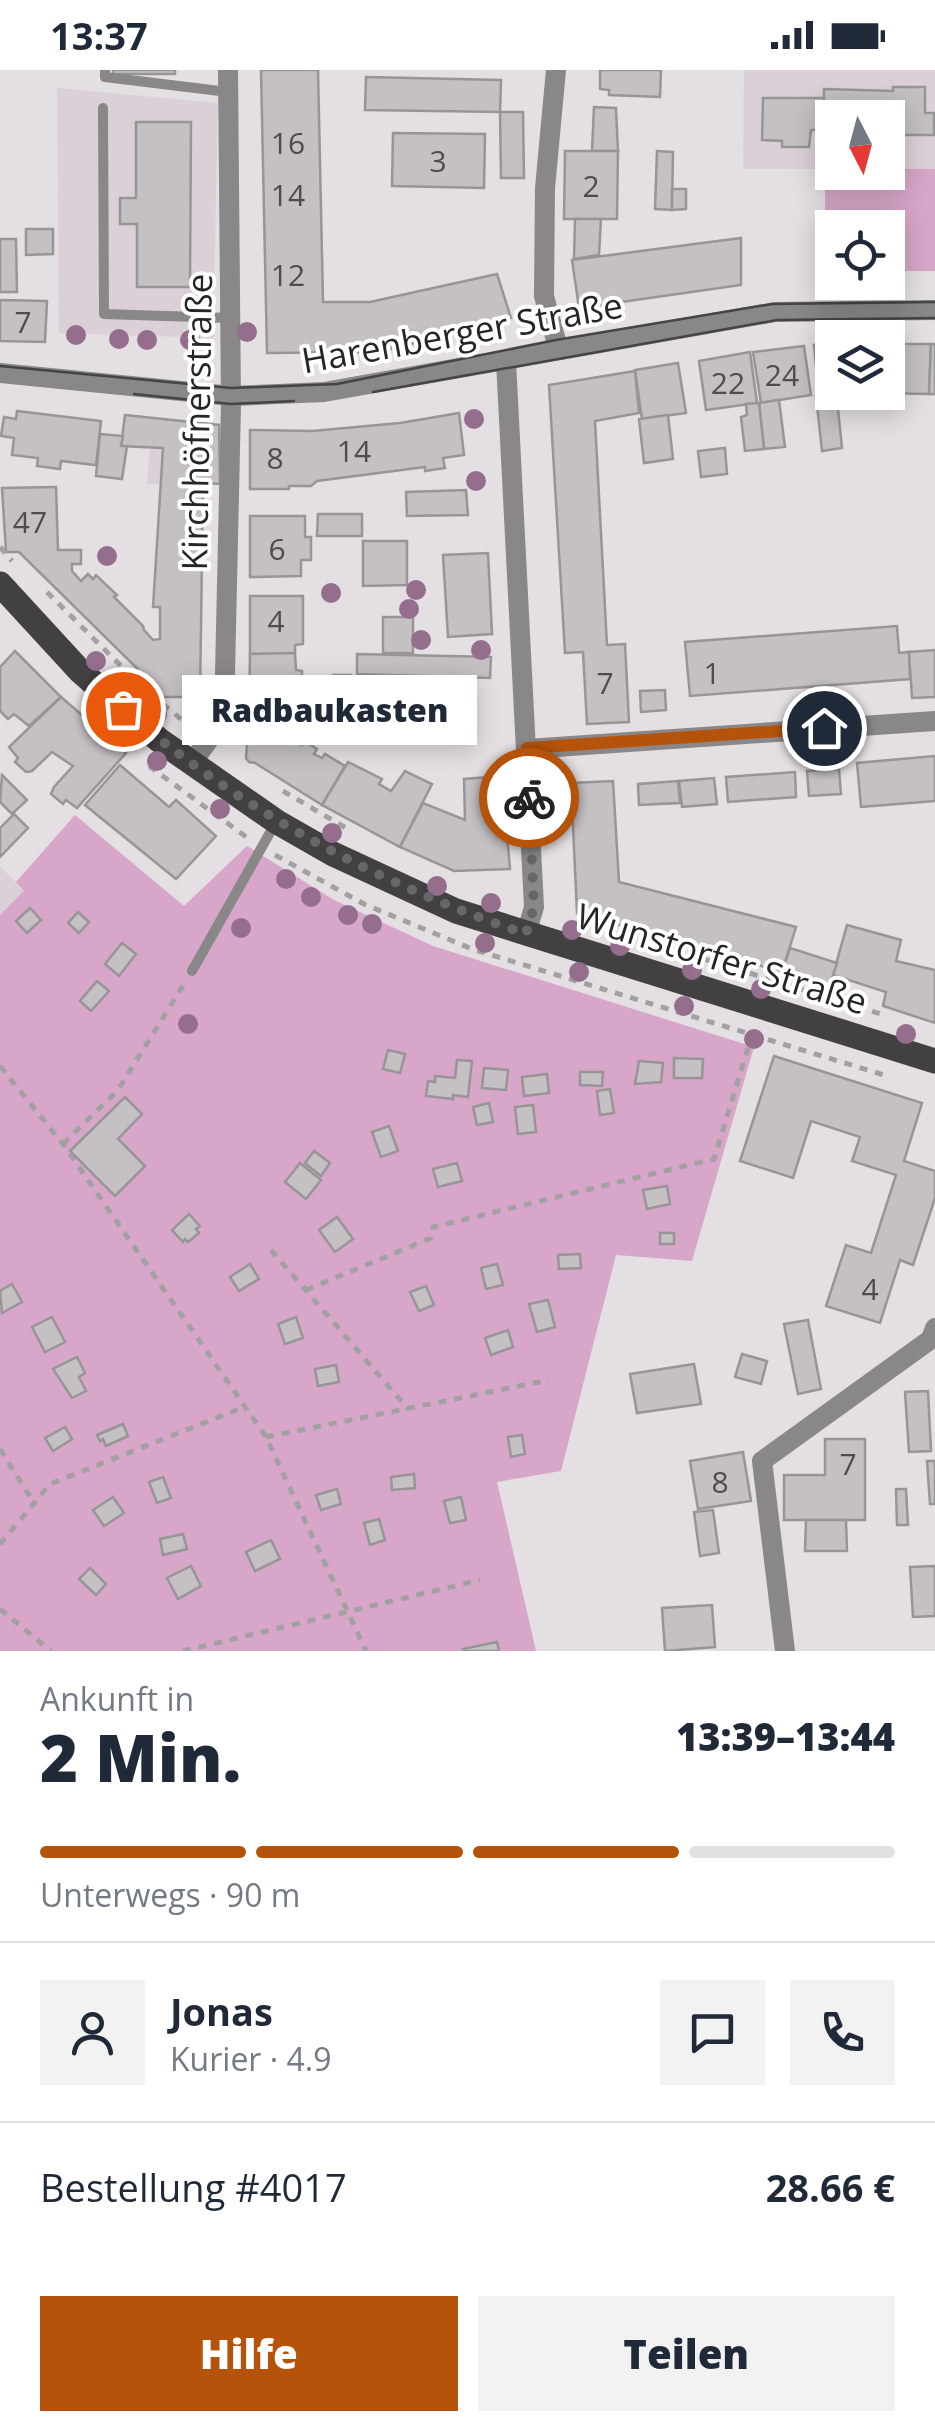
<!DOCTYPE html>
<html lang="de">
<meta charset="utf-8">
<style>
:root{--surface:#fff;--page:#f2f2f3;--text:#1f2937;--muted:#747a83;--line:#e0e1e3;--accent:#b45309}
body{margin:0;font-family:"Open Sans",sans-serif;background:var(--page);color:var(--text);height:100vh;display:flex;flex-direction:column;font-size:38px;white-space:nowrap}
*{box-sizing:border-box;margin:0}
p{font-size:32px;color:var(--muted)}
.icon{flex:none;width:55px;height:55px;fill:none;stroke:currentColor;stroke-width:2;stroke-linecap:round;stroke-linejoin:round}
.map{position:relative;height:1581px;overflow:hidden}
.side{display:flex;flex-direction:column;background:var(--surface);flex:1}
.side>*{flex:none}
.needle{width:65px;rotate:174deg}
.tools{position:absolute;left:815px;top:30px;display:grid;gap:20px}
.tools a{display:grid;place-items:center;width:90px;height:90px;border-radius:0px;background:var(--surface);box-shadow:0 5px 25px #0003;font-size:50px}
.pin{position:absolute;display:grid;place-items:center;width:85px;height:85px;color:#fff;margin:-42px;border:5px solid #fff;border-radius:50%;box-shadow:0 2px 10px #0007}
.courier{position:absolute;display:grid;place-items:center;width:100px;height:100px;margin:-50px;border:8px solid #b45309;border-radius:50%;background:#fff;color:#222;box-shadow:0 2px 12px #0007}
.bubble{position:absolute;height:70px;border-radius:0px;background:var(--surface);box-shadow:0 5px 25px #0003;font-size:32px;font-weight:800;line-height:70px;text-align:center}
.headline em{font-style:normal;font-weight:800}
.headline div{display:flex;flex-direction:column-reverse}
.headline{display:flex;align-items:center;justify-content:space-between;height:170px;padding:0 40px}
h1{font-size:65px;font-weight:800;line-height:75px}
.bar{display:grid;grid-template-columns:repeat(4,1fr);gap:15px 10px;align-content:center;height:120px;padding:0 40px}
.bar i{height:12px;border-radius:8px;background:var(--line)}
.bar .active{background:var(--accent)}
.bar p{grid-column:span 4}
.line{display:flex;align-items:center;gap:25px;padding:0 40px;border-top:2px solid var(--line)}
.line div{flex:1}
.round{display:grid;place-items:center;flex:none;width:105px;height:105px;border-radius:0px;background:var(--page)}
.button{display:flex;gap:20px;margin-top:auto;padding:20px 40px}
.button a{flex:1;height:115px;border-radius:0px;background:var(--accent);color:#fff;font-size:40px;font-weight:800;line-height:115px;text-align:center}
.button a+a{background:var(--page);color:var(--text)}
.status{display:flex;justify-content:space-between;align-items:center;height:70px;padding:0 50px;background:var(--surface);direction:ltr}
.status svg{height:28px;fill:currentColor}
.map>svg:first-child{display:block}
.built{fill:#dbd0d7}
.green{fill:#d7a6c8}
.building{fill:#c4c0c3;stroke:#989597;stroke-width:2.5}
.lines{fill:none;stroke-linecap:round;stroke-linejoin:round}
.path{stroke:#a3a0a2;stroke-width:5;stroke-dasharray:8 8;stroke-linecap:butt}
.lane{stroke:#898788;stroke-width:10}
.street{stroke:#898788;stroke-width:20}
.primary{stroke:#434042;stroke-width:25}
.tram{stroke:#464546;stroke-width:2.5}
.tree{fill:#956e8d}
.done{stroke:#686668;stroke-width:10;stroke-dasharray:0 18}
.route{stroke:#b45309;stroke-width:12}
.labels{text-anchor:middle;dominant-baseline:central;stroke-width:8;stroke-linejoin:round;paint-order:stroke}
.number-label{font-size:30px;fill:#4e4c4d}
.street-label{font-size:35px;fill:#262526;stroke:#fff}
</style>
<div class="status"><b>13:37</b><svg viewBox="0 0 49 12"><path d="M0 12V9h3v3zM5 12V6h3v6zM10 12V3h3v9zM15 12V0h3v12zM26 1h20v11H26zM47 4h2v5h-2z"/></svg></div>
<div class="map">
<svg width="935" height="1581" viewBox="0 0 935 1581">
<rect width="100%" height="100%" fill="#e3dfe2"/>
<g class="built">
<path d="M744 0H935V99H888V48H832V99H743Z"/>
<path d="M57 18 218 33 213 268 59 263Z"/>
<path d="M125 345 165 349 161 414H147L150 377 121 376Z"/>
<path d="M0 796 25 821 0 845Z"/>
</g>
<g class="green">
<path d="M825 99H832V102H888V99H935V201H888V158H832V204H825Z"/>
<path d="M75 745 184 836 247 776 334 830 433 876 754 977 692 1191 616 1185 561 1401 497 1412 536 1581H0V845L24 821 16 812Z"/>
</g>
<g class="building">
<rect x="113" y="0" width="62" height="4"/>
<path d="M261 0H318L323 232H370L497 204 511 248 380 282 267 283Z"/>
<path d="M600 0H661L660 27 609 25V20L600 19Z"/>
<path d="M366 7 501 10 500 42 365 40Z"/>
<path d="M893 17H925V43H934V65H892V61H888V48H832V60H823L824 19 893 21Z"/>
<path d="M763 28H824L823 60H811L809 77H782V71L762 70Z"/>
<path d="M594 37 616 38 618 81H592Z"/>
<path d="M500 42H523L524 108H501Z"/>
<path d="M136 52H191L190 217H137V154H120V128H136Z"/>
<path d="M393 63 485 64 484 118 392 116Z"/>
<path d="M565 81H618L617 149H564Z"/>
<path d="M657 81 673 82 672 140 655 139Z"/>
<path d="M672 119H686V139L672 140Z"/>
<path d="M575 149H601L599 185 574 189Z"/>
<path d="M26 159H53V184L26 185Z"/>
<path d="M741 168V215L579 238 572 190Z"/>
<path d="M0 169H16L17 222H0Z"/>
<path d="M0 230 47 231 45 272 0 271Z"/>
<path d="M832 274V322H870V326L819 330 814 275Z"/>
<path d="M888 274H931L929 324 877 323 888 322Z"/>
<path d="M931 274H935V324H929Z"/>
<path d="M804 276 811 325 761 333 753 282Z"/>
<path d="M750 282 757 333 706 340 699 291Z"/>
<path d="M678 293 686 343 642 349 635 300Z"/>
<path d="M635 301 639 343 595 351 607 575 625 574 629 652 587 654 583 582 565 583 549 315Z"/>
<path d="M819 325V330L837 329 842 378 822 381 816 326Z"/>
<path d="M779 330 785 377 764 379 759 333Z"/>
<path d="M759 333 764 379 745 381 741 347 747 345 746 334Z"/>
<path d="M17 341 101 351 96 395 61 391 60 399 37 396 38 388 12 385 14 368 1 366 4 347 16 349Z"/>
<path d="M459 343 464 385 443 388 445 398 425 401V397L317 411 311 416H289V419H250V360L312 361 400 353Z"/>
<path d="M125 345 219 355 220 414 203 413 200 627H158V619L19 482H6L2 418 56 417 58 480H81V494H72V501L81 511 88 504 93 509 96 505 117 525 114 527 143 556 144 560 153 570 160 569V537H153L163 378 121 376Z"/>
<path d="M668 345 673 389 644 393 639 349Z"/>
<path d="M100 364 123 366 121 376H127L122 409 96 406Z"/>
<path d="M725 378 727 404 701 407 698 381Z"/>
<path d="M466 420 468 445 407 446 406 422Z"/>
<path d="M318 444H362V466H317Z"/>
<path d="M250 446H305V467H311V490H301V506L250 507Z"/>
<path d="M363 471H407V515L363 516Z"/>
<path d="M488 483 492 564 448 567 443 485Z"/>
<path d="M250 526H303V574L295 575V583L250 584Z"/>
<rect x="383" y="547" width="30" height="36"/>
<path d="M897 556 899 583 909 582 910 609 690 626 685 572Z"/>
<path d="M935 580V627L912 628 909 582Z"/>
<path d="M15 581 61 627 29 656 14 644 8 649 0 641V597Z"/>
<path d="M295 583 296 600 302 601V624H294V644L249 643 250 584Z"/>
<path d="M357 584 491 587 490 608 357 604Z"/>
<path d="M333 605H351V644H332Z"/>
<path d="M665 620 666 640 641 642 640 621Z"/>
<path d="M61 627 126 683 77 738 66 730 63 734 51 724 54 717 73 696 52 682 32 701 26 702 15 692 18 688 9 677Z"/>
<path d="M354 631H435V653L354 652Z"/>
<path d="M249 643 294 644V672L302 675 304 671 317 679 314 684 322 688 325 684 345 696 322 735 255 693 249 692 246 688Z"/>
<path d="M294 644H353V661L308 663V654L294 653Z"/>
<path d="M935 686V731L861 737 857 693Z"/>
<path d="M348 692 382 709 379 714 391 721 405 701 432 714 400 777 322 735Z"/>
<path d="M120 695 169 737 176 730 216 766 176 809 85 735Z"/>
<path d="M839 699 841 724 809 726 807 701Z"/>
<path d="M795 702 796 727 728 732 726 707Z"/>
<path d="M2 705 27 730 12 744 0 732Z"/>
<path d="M502 706 510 799 454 801 400 777 423 733 465 750 464 709Z"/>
<path d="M714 708 717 734 682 737 679 711Z"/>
<path d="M613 711 619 812 796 857 782 902 577 843 571 713Z"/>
<path d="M678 711 680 733 639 735 638 714Z"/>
<path d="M14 744 28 758 0 787V758Z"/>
<path d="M30 838 41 850 27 863 16 851Z"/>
<path d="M78 842 89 852 79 863 68 853Z"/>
<path d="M847 855 901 870 896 891 935 900V953L883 936 886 922 833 905Z"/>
<path d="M122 873 136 884 119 906 105 894Z"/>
<path d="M790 878 837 893 829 917 782 902Z"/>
<path d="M97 911 109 921 91 941 80 931Z"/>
<path d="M388 980 405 984 400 1003 383 999Z"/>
<path d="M774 986 922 1033 904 1091 935 1101V1128L913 1195 900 1190 880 1253 826 1236 846 1175 871 1183 896 1105 852 1091 860 1067 811 1051 793 1108 740 1091Z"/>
<path d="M674 988 703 989 702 1008H674Z"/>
<path d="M457 990 472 991 468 1027 453 1025V1029L426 1026 428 1011 435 1012V1006L455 1008Z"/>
<path d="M639 991 663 993 661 1012 635 1014Z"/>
<path d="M484 998 508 1000 506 1020 482 1018Z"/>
<path d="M580 1002H603L602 1016 580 1015Z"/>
<path d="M547 1004 549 1023 524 1026 522 1007Z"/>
<path d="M610 1019 614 1043 600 1045 597 1021Z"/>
<path d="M125 1027 142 1044 118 1069 145 1096 115 1126 70 1081Z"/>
<path d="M489 1033 493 1052 477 1055 473 1037Z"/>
<path d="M533 1035 536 1062 518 1064 515 1037Z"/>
<path d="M389 1056 398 1081 381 1087 372 1062Z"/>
<path d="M314 1081 330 1093 321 1106 305 1093Z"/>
<path d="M300 1093 321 1110 306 1129 285 1112Z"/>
<path d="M457 1093 462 1111 438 1117 433 1099Z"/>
<path d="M667 1116 670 1134 647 1139 643 1120Z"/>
<path d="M189 1144 200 1156 196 1159 199 1163 188 1172 185 1169 183 1172 172 1160Z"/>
<path d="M337 1147 353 1169 335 1182 319 1160Z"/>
<rect x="660" y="1163" width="14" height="11"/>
<path d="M580 1184 581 1198 559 1199 558 1185Z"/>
<path d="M250 1194 259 1209 239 1221 230 1207Z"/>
<path d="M497 1194 503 1215 486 1219 481 1198Z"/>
<path d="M12 1214 22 1232 2 1243 0 1221Z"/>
<path d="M426 1216 434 1235 419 1241 410 1222Z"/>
<path d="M548 1230 555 1257 537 1262 529 1234Z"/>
<path d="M52 1247 65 1272 45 1282 32 1257Z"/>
<path d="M296 1247 303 1268 285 1274 278 1254Z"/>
<path d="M808 1250 821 1319 798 1324 784 1254Z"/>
<path d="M508 1260 513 1277 491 1285 485 1268Z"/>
<path d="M742 1284 767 1291 761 1314 735 1307Z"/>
<path d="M77 1287 85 1303 79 1307 86 1321 72 1328 53 1299Z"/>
<path d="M694 1294 701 1334 637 1343 630 1304Z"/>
<path d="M336 1295 339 1312 318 1316 315 1299Z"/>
<path d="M928 1321 931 1381 909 1382 905 1322Z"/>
<path d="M123 1354 128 1366 106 1376 103 1369 100 1371 97 1365Z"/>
<path d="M65 1357 72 1369 53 1381 45 1368Z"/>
<path d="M522 1365 525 1384 511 1387 508 1367Z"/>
<path d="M825 1369H865V1450H784V1405H825Z"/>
<path d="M743 1382 751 1431 698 1439 690 1391Z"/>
<path d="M927 1391H935V1434H930Z"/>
<path d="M414 1404 415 1418 392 1420 391 1407Z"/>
<path d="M163 1407 171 1428 157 1433 149 1412Z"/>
<path d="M337 1419 341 1434 321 1440 316 1425Z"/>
<path d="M896 1419H906L908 1455H897Z"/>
<path d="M113 1427 124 1443 104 1456 93 1440Z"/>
<path d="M461 1427 466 1450 450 1453 444 1431Z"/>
<path d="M713 1440 719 1483 700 1486 694 1442Z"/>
<path d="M379 1449 385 1470 370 1475 364 1453Z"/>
<path d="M806 1450H846L847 1481H805Z"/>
<path d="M183 1464 187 1479 163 1485 160 1469Z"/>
<path d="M271 1470 280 1489 255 1501 246 1482Z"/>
<path d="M191 1496 201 1516 178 1529 167 1508Z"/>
<path d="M935 1496V1546L913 1547 910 1497Z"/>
<path d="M90 1498 106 1514 96 1525 79 1509Z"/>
<path d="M712 1535 715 1577 665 1581 662 1538Z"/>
<path d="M497 1572 499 1581H464L463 1579Z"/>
</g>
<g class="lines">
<g class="path">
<path d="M0 477 12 491"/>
<path d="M47 522 142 617"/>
<path d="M150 624 192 658"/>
<path d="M149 696 249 769"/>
<path d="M283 721 351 761"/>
<path d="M275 785 364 834 472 879 884 1005"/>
<path d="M704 889 884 945"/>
<path d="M0 996 63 1074 266 1367 366 1581"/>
<path d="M63 1074 118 1020 184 914"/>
<path d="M271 1180 409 1340"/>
<path d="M306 1220 431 1168 433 1157 714 1089 752 965"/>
<path d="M266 1367 549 1310"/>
<path d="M0 1379 34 1433"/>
<path d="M0 1474 50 1414 244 1337"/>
<path d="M0 1539 51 1581"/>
<path d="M183 1581 480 1510"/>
</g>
<g class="lane">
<path d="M105 0V7L228 22"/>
<path d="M103 38 104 244 229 248"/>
<path d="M192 901 276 752"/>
</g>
<g class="street">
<path d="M556 0 545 118 544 226 558 278"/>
<path d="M506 291 534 837 526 864"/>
<path d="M0 303 231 326 324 322 775 242 935 240"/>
<path d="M527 679 935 651"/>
<path d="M191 694 224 649 231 334 228 0"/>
<path d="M785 1581 762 1391 931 1269 935 1258"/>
</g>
<path class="primary" d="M0 514 80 601 159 670 277 752 333 784 456 841 935 991"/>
<g class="tram">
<path d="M0 296 231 318 337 314 556 270 772 234 935 232"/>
<path d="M373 322 777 250 935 248"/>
<path d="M134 324 231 334 294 331"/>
</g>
</g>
<g class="tree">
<circle cx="247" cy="262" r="10"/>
<circle cx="76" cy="265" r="10"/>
<circle cx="119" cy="269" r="10"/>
<circle cx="147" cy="270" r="10"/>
<circle cx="190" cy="270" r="10"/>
<circle cx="474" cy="349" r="10"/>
<circle cx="476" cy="411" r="10"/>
<circle cx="107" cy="486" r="10"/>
<circle cx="416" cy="520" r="10"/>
<circle cx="331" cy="523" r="10"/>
<circle cx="409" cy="539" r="10"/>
<circle cx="421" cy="570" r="10"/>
<circle cx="481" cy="580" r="10"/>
<circle cx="96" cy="591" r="10"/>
<circle cx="157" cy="644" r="10"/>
<circle cx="157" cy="691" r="10"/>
<circle cx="220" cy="739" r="10"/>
<circle cx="332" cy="763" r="10"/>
<circle cx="286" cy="809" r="10"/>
<circle cx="437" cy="816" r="10"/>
<circle cx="311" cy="827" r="10"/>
<circle cx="491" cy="833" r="10"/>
<circle cx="348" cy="845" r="10"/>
<circle cx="372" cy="854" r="10"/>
<circle cx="241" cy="858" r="10"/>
<circle cx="572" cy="860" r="10"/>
<circle cx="485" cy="873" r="10"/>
<circle cx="620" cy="876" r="10"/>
<circle cx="692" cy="900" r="10"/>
<circle cx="579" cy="902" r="10"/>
<circle cx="761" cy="919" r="10"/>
<circle cx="684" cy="936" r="10"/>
<circle cx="188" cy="954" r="10"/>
<circle cx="906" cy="964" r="10"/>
<circle cx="754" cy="969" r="10"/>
</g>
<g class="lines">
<path class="done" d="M123 639C242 741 378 814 526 864L534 837 529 728"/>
<path class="route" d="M529 728 527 678 824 658"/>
</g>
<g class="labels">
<g class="number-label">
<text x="288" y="72">16</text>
<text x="438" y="90">3</text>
<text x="591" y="115">2</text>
<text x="288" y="124">14</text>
<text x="288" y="204">12</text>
<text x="23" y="251">7</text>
<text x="782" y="304">24</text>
<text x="728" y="312">22</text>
<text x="354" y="380">14</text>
<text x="275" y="387">8</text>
<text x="30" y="451">47</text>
<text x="277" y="478">6</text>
<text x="276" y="550">4</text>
<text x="712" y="602">1</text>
<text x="605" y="612">7</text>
<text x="870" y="1218">4</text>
<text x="848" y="1393">7</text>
<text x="720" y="1411">8</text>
</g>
<g class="street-label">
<text transform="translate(462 262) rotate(-10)">Harenberger Straße</text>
<text transform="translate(196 352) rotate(-89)">Kirchhöfnerstraße</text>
<text transform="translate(722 888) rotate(17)">Wunstorfer Straße</text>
</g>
</g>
</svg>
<div class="tools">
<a><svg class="needle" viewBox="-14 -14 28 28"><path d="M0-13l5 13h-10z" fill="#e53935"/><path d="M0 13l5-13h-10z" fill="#747a83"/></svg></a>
<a><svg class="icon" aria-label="locate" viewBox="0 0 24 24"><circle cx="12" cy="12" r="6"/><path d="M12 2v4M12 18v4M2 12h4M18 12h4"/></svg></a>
<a><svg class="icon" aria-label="layers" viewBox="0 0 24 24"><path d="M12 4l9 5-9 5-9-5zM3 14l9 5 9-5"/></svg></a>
</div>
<div class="pin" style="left:123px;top:639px;background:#ea580c"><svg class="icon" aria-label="bag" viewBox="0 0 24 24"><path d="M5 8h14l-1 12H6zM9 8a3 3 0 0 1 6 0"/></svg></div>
<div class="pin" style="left:824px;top:658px;background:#1f2937"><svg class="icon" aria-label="home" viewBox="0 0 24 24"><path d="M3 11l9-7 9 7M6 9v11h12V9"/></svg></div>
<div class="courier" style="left:529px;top:728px"><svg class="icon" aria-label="bike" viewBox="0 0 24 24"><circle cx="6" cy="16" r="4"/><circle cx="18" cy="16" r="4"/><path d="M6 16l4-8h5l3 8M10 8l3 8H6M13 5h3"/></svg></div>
<div class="bubble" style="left:182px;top:605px;width:295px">Radbaukasten</div>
</div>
<section class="side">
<div class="headline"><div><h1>2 Min.</h1><p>Ankunft in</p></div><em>13:39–13:44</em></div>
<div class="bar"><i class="active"></i><i class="active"></i><i class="active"></i><i></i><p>Unterwegs · 90 m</p></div>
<div class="line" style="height:180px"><a class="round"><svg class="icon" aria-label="person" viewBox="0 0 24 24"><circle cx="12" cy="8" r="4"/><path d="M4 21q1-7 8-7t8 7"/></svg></a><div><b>Jonas</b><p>Kurier · 4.9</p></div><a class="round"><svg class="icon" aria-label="chat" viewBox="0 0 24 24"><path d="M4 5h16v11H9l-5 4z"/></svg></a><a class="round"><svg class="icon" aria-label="phone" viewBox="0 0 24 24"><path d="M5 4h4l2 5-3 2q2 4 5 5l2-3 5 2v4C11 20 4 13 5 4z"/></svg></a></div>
<div class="line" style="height:130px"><div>Bestellung #4017</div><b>28.66 €</b></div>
<div class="button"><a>Hilfe</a><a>Teilen</a></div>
</section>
